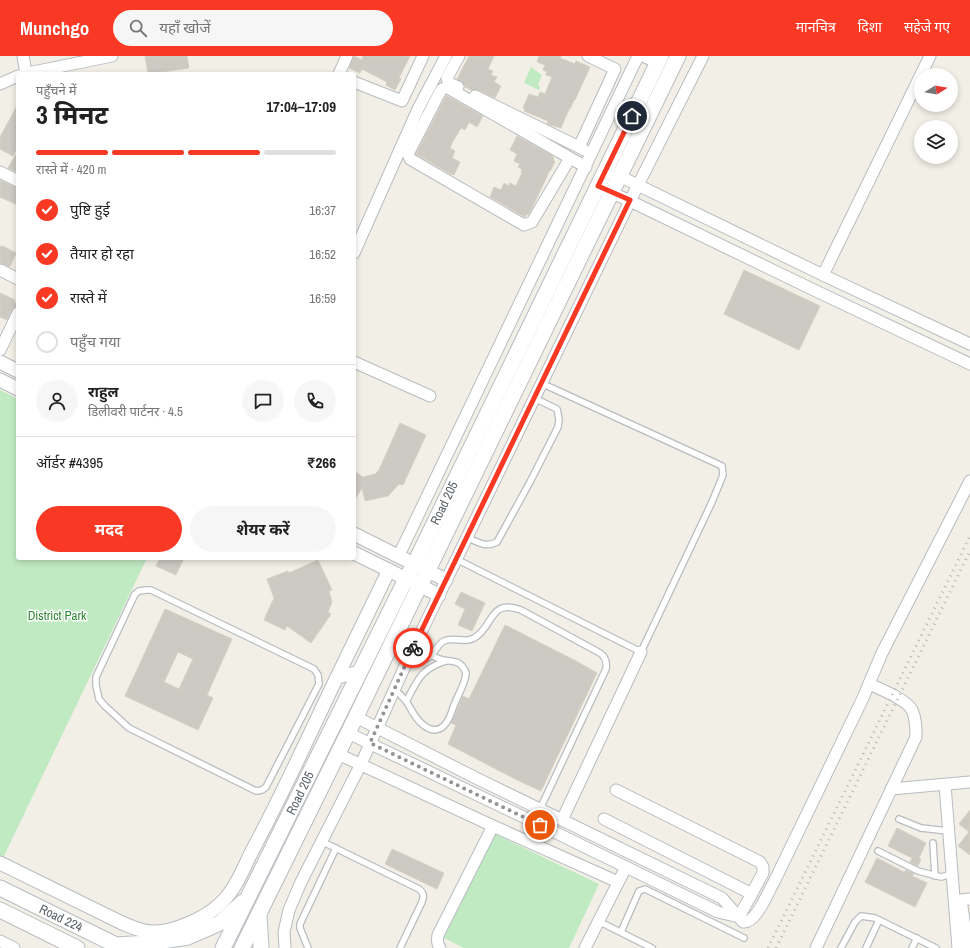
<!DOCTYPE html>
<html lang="hi">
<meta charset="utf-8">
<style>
:root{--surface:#fff;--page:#f6f6f6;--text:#222;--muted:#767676;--line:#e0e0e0;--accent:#f93924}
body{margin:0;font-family:"Archivo Narrow","Noto Sans Devanagari",sans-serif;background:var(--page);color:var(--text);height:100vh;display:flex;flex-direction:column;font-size:15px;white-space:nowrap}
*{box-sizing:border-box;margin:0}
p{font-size:13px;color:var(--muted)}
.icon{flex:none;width:22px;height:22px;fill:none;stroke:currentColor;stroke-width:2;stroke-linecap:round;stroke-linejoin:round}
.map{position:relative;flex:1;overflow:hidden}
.drawer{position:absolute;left:16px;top:16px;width:340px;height:488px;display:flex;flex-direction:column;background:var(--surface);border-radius:4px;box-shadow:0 2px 6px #0003}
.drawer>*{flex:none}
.needle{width:26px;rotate:79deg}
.tools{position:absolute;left:914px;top:12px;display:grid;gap:8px}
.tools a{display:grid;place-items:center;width:44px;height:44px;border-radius:50%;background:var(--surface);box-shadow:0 2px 6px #0003;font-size:20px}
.pin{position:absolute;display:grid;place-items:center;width:34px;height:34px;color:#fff;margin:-17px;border:2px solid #fff;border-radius:50%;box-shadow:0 1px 4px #0007}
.courier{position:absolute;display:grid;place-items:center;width:40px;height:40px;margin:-20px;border:3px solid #f93924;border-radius:50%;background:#fff;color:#222;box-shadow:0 1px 5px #0007}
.overview em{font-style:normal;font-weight:700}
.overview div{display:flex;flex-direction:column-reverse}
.overview{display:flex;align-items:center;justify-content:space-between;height:68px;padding:0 20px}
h1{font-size:26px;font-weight:700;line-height:30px}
.bar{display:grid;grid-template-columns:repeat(4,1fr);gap:6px 4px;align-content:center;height:48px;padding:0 20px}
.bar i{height:5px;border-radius:3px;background:var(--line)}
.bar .on{background:var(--accent)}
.bar p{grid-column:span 4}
.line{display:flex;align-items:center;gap:10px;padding:0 20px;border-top:1px solid var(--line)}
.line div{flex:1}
.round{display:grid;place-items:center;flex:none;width:42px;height:42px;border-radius:21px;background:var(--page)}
ol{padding:0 20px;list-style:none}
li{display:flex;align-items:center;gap:12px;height:44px}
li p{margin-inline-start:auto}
li .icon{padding:4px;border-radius:50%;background:var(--accent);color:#fff;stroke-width:4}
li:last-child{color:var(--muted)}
li i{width:22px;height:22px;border:2px solid var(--line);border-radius:50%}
.button{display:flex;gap:8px;margin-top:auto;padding:8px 20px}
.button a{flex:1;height:46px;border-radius:24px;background:var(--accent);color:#fff;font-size:16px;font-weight:700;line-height:46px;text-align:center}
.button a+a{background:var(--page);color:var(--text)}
header{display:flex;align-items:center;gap:24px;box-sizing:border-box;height:56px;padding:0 20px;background:var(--accent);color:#fff}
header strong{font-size:19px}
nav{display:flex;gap:22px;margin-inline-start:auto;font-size:14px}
.search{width:280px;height:36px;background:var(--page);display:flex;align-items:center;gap:10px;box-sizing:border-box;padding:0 14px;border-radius:22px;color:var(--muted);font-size:15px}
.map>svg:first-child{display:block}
.green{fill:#c0eac1}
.building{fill:#cccac3;stroke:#d7d1c3;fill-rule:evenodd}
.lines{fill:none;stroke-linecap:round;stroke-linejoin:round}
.service-casing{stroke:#b8bcc1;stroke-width:8}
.minor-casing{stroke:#b8bcc1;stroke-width:13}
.tertiary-casing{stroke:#b8bcc1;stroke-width:15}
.secondary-casing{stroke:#b9bdc3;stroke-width:17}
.service{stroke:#fff;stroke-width:5.5}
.minor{stroke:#fff;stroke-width:11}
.tertiary{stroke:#fff;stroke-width:13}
.secondary{stroke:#fff;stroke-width:15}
.rail{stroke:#b7b8b9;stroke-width:3;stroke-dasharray:1 5;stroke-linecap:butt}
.done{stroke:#919394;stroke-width:4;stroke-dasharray:0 7.2}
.route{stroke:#f93924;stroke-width:5}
.labels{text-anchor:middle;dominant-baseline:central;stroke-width:3;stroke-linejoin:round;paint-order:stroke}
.street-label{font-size:13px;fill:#5d6268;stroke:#fff}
.park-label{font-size:13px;fill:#2d8733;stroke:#fff}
</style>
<header>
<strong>Munchgo</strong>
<div class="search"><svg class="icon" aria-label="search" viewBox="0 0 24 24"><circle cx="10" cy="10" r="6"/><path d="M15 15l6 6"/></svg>यहाँ खोजें</div>
<nav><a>मानचित्र</a><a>दिशा</a><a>सहेजे गए</a></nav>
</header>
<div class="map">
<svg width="970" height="892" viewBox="0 0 970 892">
<rect width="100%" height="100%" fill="#f1efe6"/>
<g class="green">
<path d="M531 11 542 19 538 28 540 31 539 34 524 27Z"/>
<path d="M0 334 18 343V502H147L3 802 0 801Z"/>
<path d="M491 776 599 828 569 892H464L442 881Z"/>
</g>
<g class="building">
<path d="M145 0H187L189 12 148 18Z"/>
<path d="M354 0 362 4 363 0H410L399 22 401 23 395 34 386 29 387 26 362 13 360 17 349 12Z"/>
<path d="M469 0H494L488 13 493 15 491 19 497 21 494 26 501 30 495 42 478 34H471L465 31 463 27 457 23Z"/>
<path d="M539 0H561L560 2 575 8 576 5 590 11 575 44H574L570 53H569L561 72 547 68 548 65 524 55 525 53 523 52 529 38 538 41 540 36 545 38 552 21 546 19 547 16 543 14 545 9 537 6Z"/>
<path d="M446 40H447L483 60 477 71 469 66 465 74 461 72 452 87 450 92 455 95 452 102 460 106 454 119 451 118 416 98Z"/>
<path d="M18 48V91L13 100 0 93V81Z"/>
<path d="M517 80 551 99 554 102 553 104 555 105 551 114H550L532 152 528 159 527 158 525 161 490 141 494 131 501 134 504 127 508 130 510 127 516 130 522 117 521 116 522 113 518 111 520 108 514 105 517 98 510 94Z"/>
<path d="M18 95V117L8 112Z"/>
<path d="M0 124 18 132V149L0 141Z"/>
<path d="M0 190 2 191 3 190 16 197 10 211 0 207Z"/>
<path d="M744 214 820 250 799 294 724 258Z"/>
<path d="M0 237 15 244 14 246 18 248 17 250 12 254 7 264 0 261Z"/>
<path d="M400 367 426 379 403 429 399 428 388 440 365 445 362 432 354 445V415L363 421 375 418 379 414Z"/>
<path d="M160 502H184L176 519 156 510Z"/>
<path d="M318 504 332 534 329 535 332 546 328 556 331 558 311 587 287 570 285 574 264 564 274 542 267 523 288 515 289 517Z"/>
<path d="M461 536 485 547 472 575 458 569 465 553 455 548Z"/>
<path d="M165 553 232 583 207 639 213 642 198 674 125 640ZM178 596 193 603 179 633 164 626Z"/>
<path d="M505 569 576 605 597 617 541 735 517 724 448 688 456 669 451 667 463 640 469 643Z"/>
<path d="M970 754V799L958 790 969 776 959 768Z"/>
<path d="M897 772 926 787 919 802 921 803 918 810 910 806 912 802 888 790Z"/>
<path d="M392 793 444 817 437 833 385 808Z"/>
<path d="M877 802 904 816 906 814 914 818 912 820 927 827 915 851 865 826Z"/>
</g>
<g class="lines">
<g class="service-casing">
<g id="service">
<path d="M467 481C477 486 486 492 497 486L530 426 558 371 559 363 557 353 534 342"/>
<path d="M456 503 641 596 712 446 723 419 722 410 541 327"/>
<path d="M146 534H151L314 613 318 619 319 628 266 731 262 734 256 735 129 672 105 650 99 643 96 629V621L135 538 139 535Z"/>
<path d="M390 591C402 597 420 611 432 599 436 594 438 588 444 585 454 580 464 588 474 582 494 571 489 542 521 554L600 597C606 601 607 606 606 613L540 753"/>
<path d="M394 634C410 644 410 657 421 667 437 682 447 670 452 655 455 643 466 628 466 617 459 598 444 610 432 599"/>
<path d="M407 644C418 623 421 613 446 605"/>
<path d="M899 763 921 772 948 775"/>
<path d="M321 785 419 833C424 837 424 840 422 846L400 892"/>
<path d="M933 787 935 820"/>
<path d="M878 795 918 815 941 821 952 818"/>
<path d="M598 865 652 892"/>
<path d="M621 876 639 835 645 833 744 882"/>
<path d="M308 892 300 872V868L336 792"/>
<path d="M841 892 855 866 861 860 875 862 936 892"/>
<path d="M866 892 879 864"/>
<path d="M912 892 917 882"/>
</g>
</g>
<g class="minor-casing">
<g id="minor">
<path d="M23 0 26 17"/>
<path d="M643 0 658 7"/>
<path d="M23 18 112 0"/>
<path d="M339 18 347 0"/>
<path d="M354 26 402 45 423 0"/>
<path d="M0 28 18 20"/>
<path d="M458 31 449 27 447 22 459 0"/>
<path d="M475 40 579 91"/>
<path d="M584 94 579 91 615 13 588 0"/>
<path d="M570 102 532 166 524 169 410 103 408 98 441 34 444 32H448L570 102 586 111"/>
<path d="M0 116 18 125"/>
<path d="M613 117 823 219 970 288"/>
<path d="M606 134 630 145 816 235 970 308"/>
<path d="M354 197 418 53 446 0"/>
<path d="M0 214 18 223"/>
<path d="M823 219 930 0"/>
<path d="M0 294 18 257"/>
<path d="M354 306 430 340"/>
<path d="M399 499 638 0"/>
<path d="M356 661 474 721 722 842 743 866C756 868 768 836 774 826L863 642 882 597 970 425"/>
<path d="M348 677 540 769 718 856 739 861"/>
<path d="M338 698 493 770 618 826"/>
<path d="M945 729 958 892"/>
<path d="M891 733 970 726"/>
<path d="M616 734 760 806 763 811V817L739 861"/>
<path d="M604 763 752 838"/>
<path d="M562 764 641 596"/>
<path d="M0 885 14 892"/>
<path d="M285 892 284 876 289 854 301 826 361 708 409 601 630 145 703 0"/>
<path d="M440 892C437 888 437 884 438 879L493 770"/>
<path d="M585 892 626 811"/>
<path d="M816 892 916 681C916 672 916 662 912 654 906 643 880 633 869 628"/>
<path d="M968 892 961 844 970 843"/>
</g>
</g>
<g class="tertiary-casing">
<g id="tertiary">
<path d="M0 306 18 315"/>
<path d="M0 324 18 333"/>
<path d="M354 478 446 524"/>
<path d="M354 497 439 539"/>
<path d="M337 621 389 514"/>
<path d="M0 807 122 867C132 871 142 876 153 876 173 877 205 862 219 849 235 835 243 813 252 795 283 738 309 679 337 621L360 616"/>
</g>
</g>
<g class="secondary-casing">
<g id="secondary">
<path d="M0 832 122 892"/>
<path d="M0 854 77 892"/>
<path d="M259 859 261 892"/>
<path d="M115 889 150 887 188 881 220 867 243 846"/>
<path d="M223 892 406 523 415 507 661 0"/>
<path d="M242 892 348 677 420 529 428 514 678 0"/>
</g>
</g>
<use href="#service" class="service"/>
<use href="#minor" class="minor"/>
<use href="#tertiary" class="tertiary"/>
<use href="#secondary" class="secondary"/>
<g class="rail">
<path d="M768 892 970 480"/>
<path d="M776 892 970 495"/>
</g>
</g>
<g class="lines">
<path class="done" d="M413 592 370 687 540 769"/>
<path class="route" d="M413 592 630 144 598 130 632 60"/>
</g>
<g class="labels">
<g class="street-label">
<text transform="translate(444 447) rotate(-64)">Road 205</text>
<text transform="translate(300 737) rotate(-64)">Road 205</text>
<text transform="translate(61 862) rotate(26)">Road 224</text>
</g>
<g class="park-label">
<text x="57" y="559">District Park</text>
</g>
</g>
</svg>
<div class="tools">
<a><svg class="needle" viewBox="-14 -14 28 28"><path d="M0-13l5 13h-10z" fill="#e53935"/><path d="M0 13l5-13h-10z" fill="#767676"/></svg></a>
<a><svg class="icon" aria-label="layers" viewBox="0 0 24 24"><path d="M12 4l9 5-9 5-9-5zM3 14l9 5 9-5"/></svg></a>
</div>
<div class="pin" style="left:540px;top:769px;background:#ea580c"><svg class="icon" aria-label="bag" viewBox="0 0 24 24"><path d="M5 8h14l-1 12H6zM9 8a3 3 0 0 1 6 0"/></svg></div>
<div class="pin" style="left:632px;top:60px;background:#1f2937"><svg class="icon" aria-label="home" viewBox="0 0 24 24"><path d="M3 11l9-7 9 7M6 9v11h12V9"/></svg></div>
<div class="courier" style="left:413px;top:592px"><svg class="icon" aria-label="bike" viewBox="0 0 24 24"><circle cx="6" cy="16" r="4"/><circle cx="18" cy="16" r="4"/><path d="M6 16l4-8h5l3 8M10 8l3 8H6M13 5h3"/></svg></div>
<section class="drawer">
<div class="overview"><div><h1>3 मिनट</h1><p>पहुँचने में</p></div><em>17:04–17:09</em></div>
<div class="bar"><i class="on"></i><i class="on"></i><i class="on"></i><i></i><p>रास्ते में · 420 m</p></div>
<ol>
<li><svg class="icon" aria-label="check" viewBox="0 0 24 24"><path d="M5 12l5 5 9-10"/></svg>पुष्टि हुई<p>16:37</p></li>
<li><svg class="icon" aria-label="check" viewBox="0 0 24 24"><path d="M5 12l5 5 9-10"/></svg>तैयार हो रहा<p>16:52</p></li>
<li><svg class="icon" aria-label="check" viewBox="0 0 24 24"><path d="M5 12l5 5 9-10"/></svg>रास्ते में<p>16:59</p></li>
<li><i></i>पहुँच गया</li>
</ol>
<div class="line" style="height:72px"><a class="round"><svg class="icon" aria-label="person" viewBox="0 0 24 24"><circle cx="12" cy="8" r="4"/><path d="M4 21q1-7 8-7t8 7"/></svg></a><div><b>राहुल</b><p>डिलीवरी पार्टनर · 4.5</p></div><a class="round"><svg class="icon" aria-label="chat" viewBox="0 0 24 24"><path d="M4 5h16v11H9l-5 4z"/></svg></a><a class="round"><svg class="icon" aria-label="phone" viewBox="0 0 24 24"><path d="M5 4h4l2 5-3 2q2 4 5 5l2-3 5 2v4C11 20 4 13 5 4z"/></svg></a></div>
<div class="line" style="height:52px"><div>ऑर्डर #4395</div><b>₹266</b></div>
<div class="button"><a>मदद</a><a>शेयर करें</a></div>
</section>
</div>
